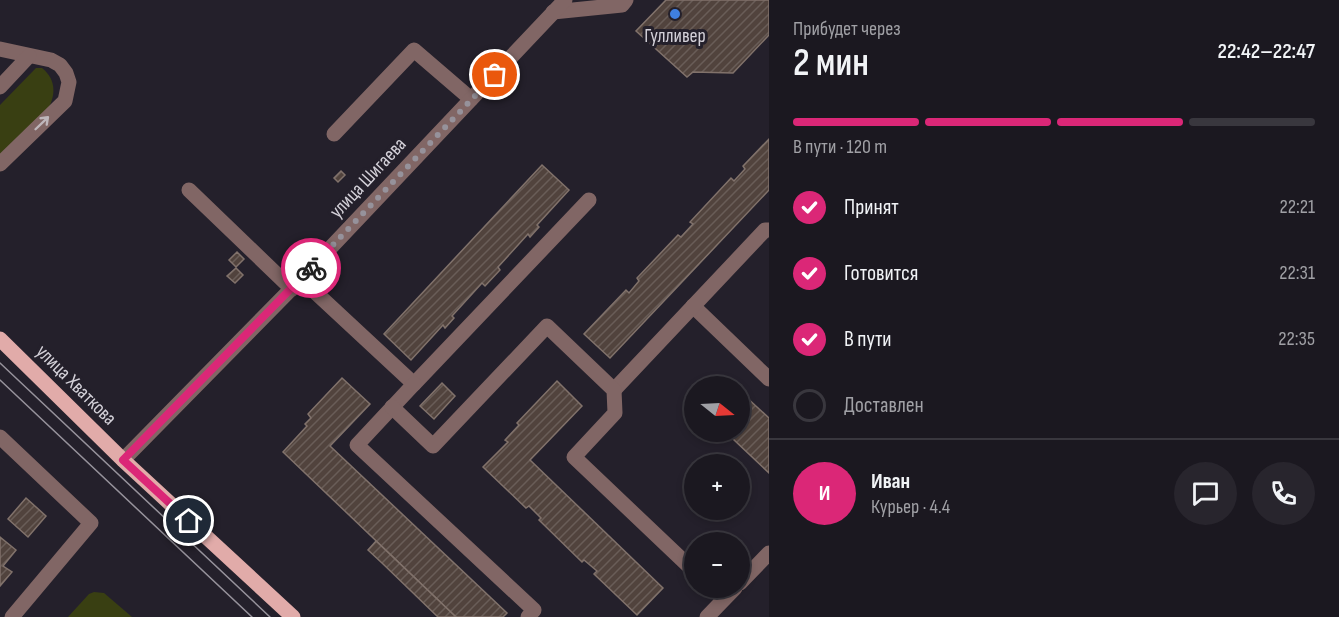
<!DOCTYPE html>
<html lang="ru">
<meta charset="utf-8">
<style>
:root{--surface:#1b1820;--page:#28252d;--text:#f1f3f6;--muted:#a0a0a5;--line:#39373e;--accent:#db2777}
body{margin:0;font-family:"Sofia Sans Condensed",sans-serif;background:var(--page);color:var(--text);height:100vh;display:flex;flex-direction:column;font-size:22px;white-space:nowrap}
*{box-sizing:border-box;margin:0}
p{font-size:20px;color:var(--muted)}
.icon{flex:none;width:33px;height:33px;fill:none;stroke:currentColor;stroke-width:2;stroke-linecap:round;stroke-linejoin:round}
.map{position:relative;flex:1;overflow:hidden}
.drawer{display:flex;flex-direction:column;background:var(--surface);width:570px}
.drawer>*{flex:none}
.needle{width:39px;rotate:108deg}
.controls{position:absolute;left:684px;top:376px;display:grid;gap:12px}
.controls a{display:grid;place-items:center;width:66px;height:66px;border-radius:50%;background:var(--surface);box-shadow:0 3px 9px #0003,0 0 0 2px var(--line);font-size:30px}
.pin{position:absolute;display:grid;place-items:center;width:51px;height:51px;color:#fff;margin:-26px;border:3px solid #fff;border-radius:50%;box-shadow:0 2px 6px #0007}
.courier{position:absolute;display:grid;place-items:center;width:60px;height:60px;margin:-30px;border:4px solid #db2777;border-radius:50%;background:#fff;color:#222;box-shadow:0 2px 8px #0007}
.headline em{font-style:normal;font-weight:600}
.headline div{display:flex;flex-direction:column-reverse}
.headline{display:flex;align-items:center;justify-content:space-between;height:102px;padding:0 24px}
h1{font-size:39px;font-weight:600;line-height:45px}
.bar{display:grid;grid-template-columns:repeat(4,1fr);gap:9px 6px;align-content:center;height:72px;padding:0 24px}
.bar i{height:8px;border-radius:4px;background:var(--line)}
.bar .on{background:var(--accent)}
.bar p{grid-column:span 4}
.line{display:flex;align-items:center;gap:15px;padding:0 24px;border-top:2px solid var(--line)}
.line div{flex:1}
.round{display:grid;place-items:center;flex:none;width:63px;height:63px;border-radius:32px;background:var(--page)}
ol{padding:0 24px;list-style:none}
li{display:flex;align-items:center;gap:18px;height:66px}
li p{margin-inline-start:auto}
li .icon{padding:6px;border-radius:50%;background:var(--accent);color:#fff;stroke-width:4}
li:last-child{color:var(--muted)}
li i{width:33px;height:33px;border:3px solid var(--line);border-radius:50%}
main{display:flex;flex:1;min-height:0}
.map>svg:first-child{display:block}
.grass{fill:#393f12}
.building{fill:url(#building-hatch);stroke:#81726b;stroke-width:1.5}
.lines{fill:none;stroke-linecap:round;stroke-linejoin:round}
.minor{stroke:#816665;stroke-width:15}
.major{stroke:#e1aba9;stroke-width:15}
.tram{stroke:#97939c;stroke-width:1.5}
.oneway{stroke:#beb6bb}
.done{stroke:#96929b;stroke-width:6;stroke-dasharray:0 10.8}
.route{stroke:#db2777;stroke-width:8}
.shop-dot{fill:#3f7fe0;stroke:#24202b;stroke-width:2}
.labels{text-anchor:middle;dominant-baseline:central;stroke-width:6;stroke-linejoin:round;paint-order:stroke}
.poi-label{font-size:20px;fill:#d3d0d8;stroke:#24202b}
.street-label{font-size:20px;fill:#d3d0d8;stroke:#24202b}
</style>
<main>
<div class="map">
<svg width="769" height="617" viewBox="0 0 769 617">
<defs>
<pattern id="building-hatch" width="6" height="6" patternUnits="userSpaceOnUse" patternTransform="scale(1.5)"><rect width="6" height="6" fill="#51433d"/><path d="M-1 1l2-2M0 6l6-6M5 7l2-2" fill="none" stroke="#695d58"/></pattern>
</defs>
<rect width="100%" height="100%" fill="#24202b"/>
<g class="grass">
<path d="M36 68H42C57 80 56 97 46 112L0 157V105Z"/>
<path d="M94 592 104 593 132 617H68L89 594Z"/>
</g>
<g class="building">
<path d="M666 0H769V35L733 73 693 72 687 77 636 31Z"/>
<path d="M769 139V190L610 358 584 334 626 290 629 293 639 281 637 278 678 235 681 237 693 224 690 222 731 178 734 181 745 169 743 166Z"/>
<path d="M542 165 569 190 537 225 539 227 530 237 528 234 498 267 500 270 485 286 482 283 452 316 454 318 445 328 443 325 411 360 384 334Z"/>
<path d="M341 171 345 175 338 182 334 178Z"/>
<path d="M237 252 244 259 236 267 229 260Z"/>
<path d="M236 268 243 275 235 283 227 276Z"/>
<path d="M342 378 370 404 330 446 507 613 503 617H456L283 452 307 426 305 424 311 418 308 414Z"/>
<path d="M557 381 582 406 530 460 663 588 637 615 594 574 597 571 584 560 582 562 539 520 541 518 529 506 526 508 483 467 508 442 505 440 519 425 517 423Z"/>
<path d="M442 383 455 396 434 419 420 406Z"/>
<path d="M744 395 769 418V473L731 437 734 432H740V399Z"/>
<path d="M26 498 46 516 28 537 8 519Z"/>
<path d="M0 537 16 550 3 566 12 572 0 586Z"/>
<path d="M376 541 456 617H438L382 563 368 550Z"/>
</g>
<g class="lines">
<g class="minor">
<path d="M553 12 622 5 626 0"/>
<path d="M0 49 51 60 60 65 66 73 69 82 65 101 0 164"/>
<path d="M0 87 29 56"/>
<path d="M334 134 414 50 471 99"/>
<path d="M189 190 292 289"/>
<path d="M301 279 414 384 589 200"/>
<path d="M693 306 769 379"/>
<path d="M414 384 357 445 534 610 528 617"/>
<path d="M614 390 765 230H769"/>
<path d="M392 407 433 446 547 326 614 390 615 413 574 457 694 571"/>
<path d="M0 437 91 523 12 617"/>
<path d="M123 460 301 279 565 0"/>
<path d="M740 583 769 553"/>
<path d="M712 588 724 599"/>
<path d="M707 617 735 588"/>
</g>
<path class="major" d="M0 339 123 460 293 617"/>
<g class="tram">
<path d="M0 363 270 617"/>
<path d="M0 380 252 617"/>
</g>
</g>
<defs><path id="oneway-shaft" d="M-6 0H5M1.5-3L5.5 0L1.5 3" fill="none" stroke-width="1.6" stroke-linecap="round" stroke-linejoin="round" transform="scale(1.5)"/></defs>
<use class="oneway" href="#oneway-shaft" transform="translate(42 123) rotate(-44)"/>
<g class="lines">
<path class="done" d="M311 268 495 75"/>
<path class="route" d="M189 521 123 460 311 268"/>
</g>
<circle class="shop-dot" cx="675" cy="14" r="6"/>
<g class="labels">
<g class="poi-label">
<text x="675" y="36">Гулливер</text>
</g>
<g class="street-label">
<text transform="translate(368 178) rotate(-47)">улица Шигаева</text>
<text transform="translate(76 385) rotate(45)">улица Хваткова</text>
</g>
</g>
</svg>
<div class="controls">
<a><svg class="needle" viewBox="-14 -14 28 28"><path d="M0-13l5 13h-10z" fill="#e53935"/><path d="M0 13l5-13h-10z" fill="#a0a0a5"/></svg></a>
<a>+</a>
<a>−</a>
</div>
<div class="pin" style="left:495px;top:75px;background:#ea580c"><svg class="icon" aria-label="bag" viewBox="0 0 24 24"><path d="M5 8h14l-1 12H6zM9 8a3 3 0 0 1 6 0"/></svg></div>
<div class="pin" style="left:189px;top:521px;background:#1f2937"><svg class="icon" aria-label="home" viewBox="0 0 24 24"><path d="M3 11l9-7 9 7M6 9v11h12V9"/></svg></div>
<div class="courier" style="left:311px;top:268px"><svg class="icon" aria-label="bike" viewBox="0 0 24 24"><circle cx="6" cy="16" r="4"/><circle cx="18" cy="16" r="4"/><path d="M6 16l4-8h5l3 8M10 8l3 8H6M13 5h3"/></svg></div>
</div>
<section class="drawer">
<div class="headline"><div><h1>2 мин</h1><p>Прибудет через</p></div><em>22:42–22:47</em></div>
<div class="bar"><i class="on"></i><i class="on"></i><i class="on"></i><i></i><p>В пути · 120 m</p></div>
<ol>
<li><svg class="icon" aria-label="check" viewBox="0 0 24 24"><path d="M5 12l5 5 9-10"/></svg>Принят<p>22:21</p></li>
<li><svg class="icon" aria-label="check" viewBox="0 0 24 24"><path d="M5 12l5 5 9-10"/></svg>Готовится<p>22:31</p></li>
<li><svg class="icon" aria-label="check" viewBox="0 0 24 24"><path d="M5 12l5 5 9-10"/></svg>В пути<p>22:35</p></li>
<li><i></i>Доставлен</li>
</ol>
<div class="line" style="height:108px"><b class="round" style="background:var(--accent);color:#fff">И</b><div><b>Иван</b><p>Курьер · 4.4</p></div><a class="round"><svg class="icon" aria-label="chat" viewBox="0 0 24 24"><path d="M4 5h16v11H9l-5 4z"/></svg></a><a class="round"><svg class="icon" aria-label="phone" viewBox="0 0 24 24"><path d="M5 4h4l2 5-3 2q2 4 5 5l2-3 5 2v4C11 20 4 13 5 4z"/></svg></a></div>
</section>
</main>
